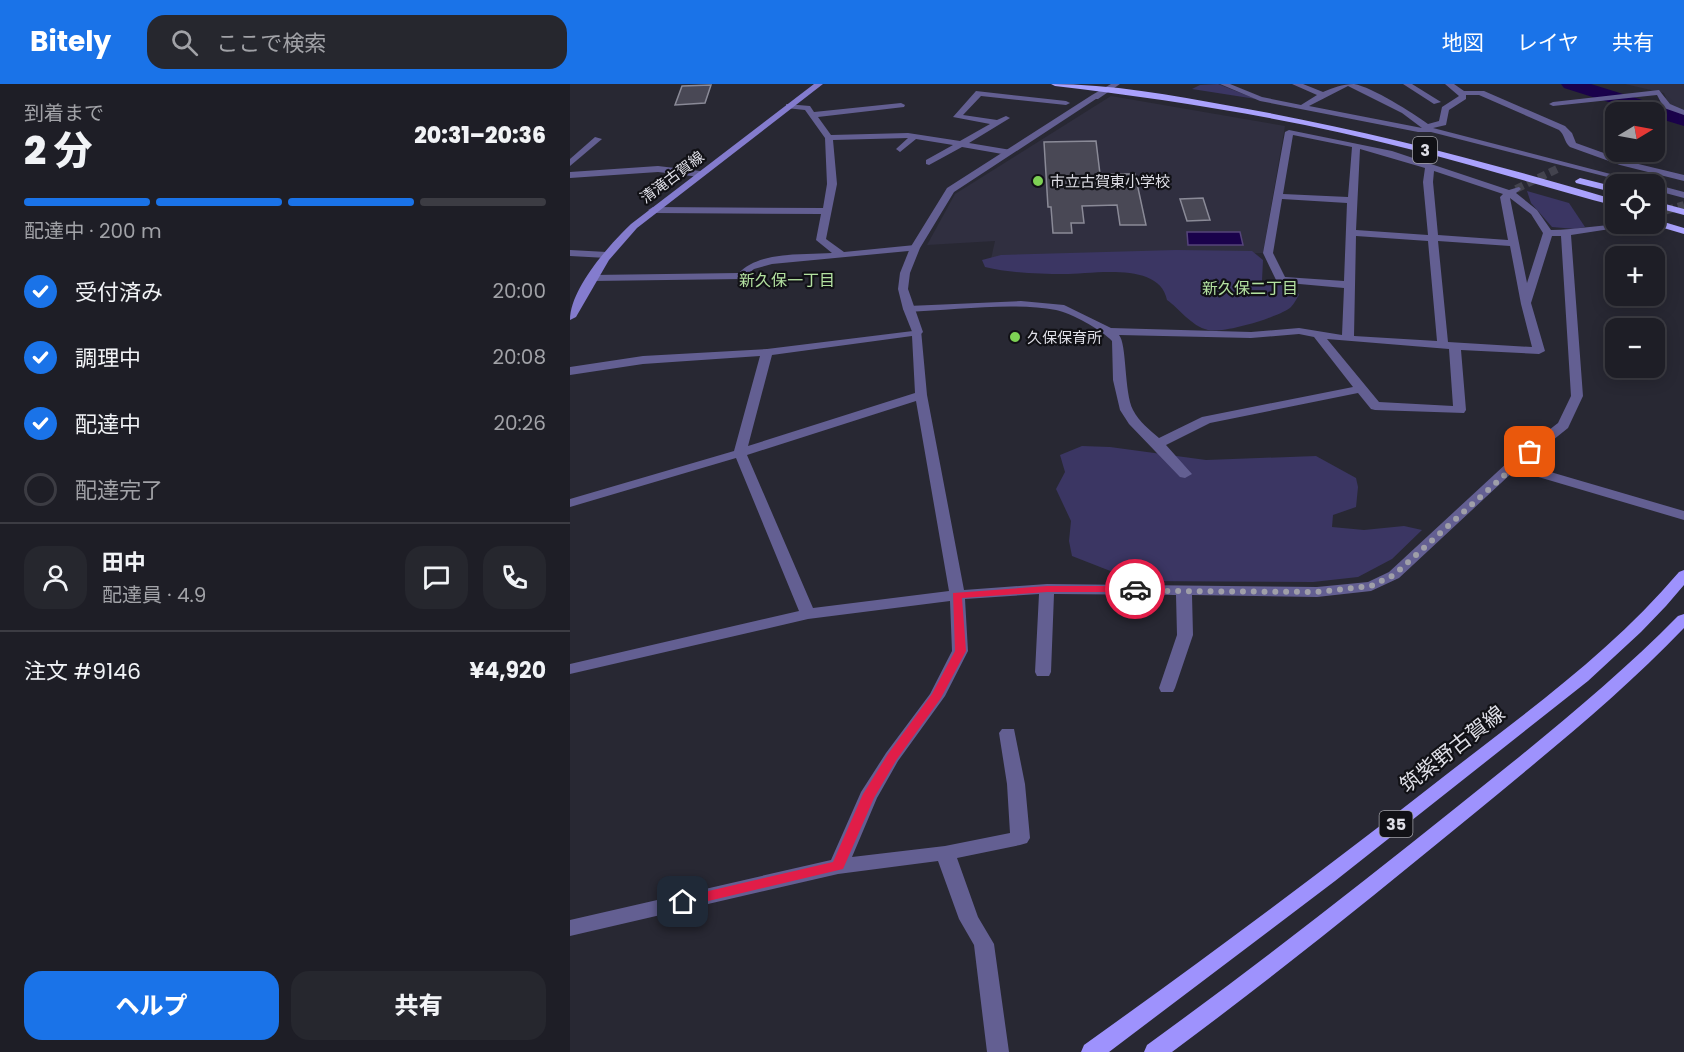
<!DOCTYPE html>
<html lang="ja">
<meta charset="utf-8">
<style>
:root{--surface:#1e1e26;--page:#26272e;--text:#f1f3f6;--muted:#a1a2a7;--line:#3c3c43;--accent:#1a73e8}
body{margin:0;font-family:Poppins,"Noto Sans JP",sans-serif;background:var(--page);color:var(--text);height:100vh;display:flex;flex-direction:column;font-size:22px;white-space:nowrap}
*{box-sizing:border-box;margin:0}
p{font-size:20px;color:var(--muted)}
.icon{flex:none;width:33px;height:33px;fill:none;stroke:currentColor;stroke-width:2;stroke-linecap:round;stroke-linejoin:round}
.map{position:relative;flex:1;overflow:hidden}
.side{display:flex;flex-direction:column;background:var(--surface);width:570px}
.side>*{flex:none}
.needle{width:39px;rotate:80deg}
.fabs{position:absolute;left:1035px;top:18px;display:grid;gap:12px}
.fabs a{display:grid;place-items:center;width:60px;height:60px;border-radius:12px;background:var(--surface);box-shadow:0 3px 15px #0003,0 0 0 2px var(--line);font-size:30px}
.pin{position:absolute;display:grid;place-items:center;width:51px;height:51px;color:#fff;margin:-26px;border-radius:12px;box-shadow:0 3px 9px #0006}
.courier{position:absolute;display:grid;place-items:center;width:60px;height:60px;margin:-30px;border:4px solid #e11d48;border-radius:50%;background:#fff;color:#222;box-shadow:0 2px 8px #0007}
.summary em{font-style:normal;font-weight:800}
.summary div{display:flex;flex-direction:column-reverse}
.summary{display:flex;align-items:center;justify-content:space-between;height:102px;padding:0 24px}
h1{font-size:39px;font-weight:800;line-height:45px}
.bar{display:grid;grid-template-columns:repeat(4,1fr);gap:9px 6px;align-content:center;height:72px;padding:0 24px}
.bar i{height:8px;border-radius:4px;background:var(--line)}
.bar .on{background:var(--accent)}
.bar p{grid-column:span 4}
.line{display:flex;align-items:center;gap:15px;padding:0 24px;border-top:2px solid var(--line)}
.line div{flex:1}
.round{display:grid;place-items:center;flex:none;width:63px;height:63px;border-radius:18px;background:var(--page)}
ol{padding:0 24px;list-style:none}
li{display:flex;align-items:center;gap:18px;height:66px}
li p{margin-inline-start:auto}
li .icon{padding:6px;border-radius:50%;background:var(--accent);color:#fff;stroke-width:4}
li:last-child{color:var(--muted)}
li i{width:33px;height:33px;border:3px solid var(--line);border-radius:50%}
.action{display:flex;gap:12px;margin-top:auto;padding:12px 24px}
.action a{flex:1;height:69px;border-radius:18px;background:var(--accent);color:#fff;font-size:24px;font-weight:800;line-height:69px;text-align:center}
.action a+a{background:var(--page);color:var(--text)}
header{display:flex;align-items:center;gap:36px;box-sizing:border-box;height:84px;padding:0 30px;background:var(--accent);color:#fff}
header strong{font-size:28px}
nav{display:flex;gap:33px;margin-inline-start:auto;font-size:21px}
.search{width:420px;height:54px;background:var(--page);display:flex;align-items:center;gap:15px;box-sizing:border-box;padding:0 21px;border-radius:18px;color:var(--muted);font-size:22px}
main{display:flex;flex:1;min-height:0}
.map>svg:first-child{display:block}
.built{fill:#302f40}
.green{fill:#3b3663}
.water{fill:#1a024b;stroke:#55447a;stroke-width:1.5}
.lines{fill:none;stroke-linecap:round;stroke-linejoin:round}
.river{fill:#1a024b;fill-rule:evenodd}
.building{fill:#494855;stroke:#8a8a97;stroke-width:1.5}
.minor-tunnel{stroke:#43434e;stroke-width:8;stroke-dasharray:8 4.5;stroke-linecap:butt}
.minor{fill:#635f92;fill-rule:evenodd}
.tertiary{fill:#635f92;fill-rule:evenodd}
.secondary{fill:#847cce;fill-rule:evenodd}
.primary{fill:#9e92fd;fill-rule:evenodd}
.trunk{fill:#aaa2fd;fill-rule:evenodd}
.route{fill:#e11d48}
.done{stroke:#9f9fa8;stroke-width:6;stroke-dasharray:0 10.8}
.poi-dot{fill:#7dd154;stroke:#111116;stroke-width:2}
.labels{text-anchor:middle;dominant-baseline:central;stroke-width:4.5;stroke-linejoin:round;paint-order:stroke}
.far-street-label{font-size:15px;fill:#dfdfe7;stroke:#111116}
.far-poi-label{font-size:15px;fill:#dfdfe7;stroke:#111116;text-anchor:start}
.shield{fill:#111116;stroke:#a1a1a8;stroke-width:1.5}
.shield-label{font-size:16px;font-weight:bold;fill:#dfdfe7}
.far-neighbourhood-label{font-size:16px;fill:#b3e1a0;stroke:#111116}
.near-street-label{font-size:21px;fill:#dfdfe7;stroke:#111116}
</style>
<header>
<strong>Bitely</strong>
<div class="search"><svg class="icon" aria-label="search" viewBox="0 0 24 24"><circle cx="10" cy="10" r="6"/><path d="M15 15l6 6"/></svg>ここで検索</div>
<nav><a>地図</a><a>レイヤ</a><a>共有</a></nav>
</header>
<main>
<section class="side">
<div class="summary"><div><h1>2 分</h1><p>到着まで</p></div><em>20:31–20:36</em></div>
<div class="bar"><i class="on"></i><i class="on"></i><i class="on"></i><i></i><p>配達中 · 200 m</p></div>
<ol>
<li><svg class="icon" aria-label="check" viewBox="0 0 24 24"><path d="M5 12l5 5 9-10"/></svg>受付済み<p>20:00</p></li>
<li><svg class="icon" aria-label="check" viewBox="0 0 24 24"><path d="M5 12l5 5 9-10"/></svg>調理中<p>20:08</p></li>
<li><svg class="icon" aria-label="check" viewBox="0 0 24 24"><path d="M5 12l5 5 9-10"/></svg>配達中<p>20:26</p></li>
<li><i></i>配達完了</li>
</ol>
<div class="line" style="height:108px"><a class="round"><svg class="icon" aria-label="person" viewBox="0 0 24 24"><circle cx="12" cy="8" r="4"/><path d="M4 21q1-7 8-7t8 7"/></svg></a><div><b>田中</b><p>配達員 · 4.9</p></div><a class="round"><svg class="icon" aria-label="chat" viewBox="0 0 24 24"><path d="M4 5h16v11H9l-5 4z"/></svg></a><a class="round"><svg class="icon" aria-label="phone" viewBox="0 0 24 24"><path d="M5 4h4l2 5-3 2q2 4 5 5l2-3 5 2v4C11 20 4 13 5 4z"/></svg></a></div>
<div class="line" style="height:78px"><div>注文 #9146</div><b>¥4,920</b></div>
<div class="action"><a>ヘルプ</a><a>共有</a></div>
</section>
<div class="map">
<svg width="1114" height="968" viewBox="0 0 1114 968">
<rect width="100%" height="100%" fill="#282833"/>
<g class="built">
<path d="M1055 0H1114V27L1099 22 1094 9Z"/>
<path d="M541 12 715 42 693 169 421 175 425 157 357 161 385 110Z"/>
</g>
<g class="green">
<path d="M648 0 686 15 622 5 630 1Z"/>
<path d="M957 107 999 119 1015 143 1005 145 982 143 961 119Z"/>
<path d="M606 166 682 167 693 176 692 197 724 202 729 211C727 214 724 220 721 223 710 233 652 250 638 246 621 242 610 225 597 216 590 177 522 190 494 190 468 190 440 189 415 183L412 176 431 171Z"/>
<path d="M512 362 540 363 636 376 746 372 786 394 788 403 786 423 763 431 762 443 794 446 834 442 852 446 822 475 788 493 743 498 566 497 502 472 499 457 501 437 486 405 495 388 490 371Z"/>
</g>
<path class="water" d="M617 148H670L673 161H618Z"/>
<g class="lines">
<path class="river" d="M991 0H1021L1114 29V42L1084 33V28H1070L994 4Z"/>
</g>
<g class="building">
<path d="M141 1 135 19 105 21 112 2Z"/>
<path d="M526 57 530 90H565L576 141H550L547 121 512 122 514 139H501L502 149H483L481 123H478L474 58Z"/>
<path d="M633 114 640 136 617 137 610 115Z"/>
</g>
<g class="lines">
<g class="minor-tunnel">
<path d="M946 105 989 84"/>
<path d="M1084 130 1114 121"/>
</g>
<g class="minor">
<path d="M541 0H550L528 15H522V11Z"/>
<path d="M650 0H660L692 13 731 21 747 11 722 0H733L753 8C763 4 772 0 784 0 802 3 843 29 858 40L869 37 872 23 889 12 875 0H884L894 7H914L995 42 1002 49 1006 59 1056 77 1114 91V97L1050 81 1000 63C994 58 995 51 989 46L909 11H896V15L879 26 876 41 863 44 1079 100H1065L861 48H848L690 17ZM778 2 832 29 852 44 739 22Z"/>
<path d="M833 0H842L871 18 864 20Z"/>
<path d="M1089 6 1100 20 1114 26V31L1094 24 1087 11 983 22 979 20 983 18Z"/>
<path d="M406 7 496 17 500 19 496 21 411 12 393 31 427 36 436 32 440 34 399 59 441 66 442 68 438 71 392 63 359 81 356 80V76L383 61 346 55 330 68 326 65 338 54 263 56 267 100 256 155 274 168 345 161 349 162V166L202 180 184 185 172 195 22 197 17 194 22 191 169 189C189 167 234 171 262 169L246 156 251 130 83 129 78 126 83 123 253 124 257 100 255 54 235 26 216 24V20L240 22 244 28 331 19 335 21 334 23 248 33 261 51 338 49 390 57 420 40 383 33Z"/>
<path d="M719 46 822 67 939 106 949 103 951 105 946 109 967 126 981 146C1007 146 1033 140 1057 140L1053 143 1001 151 1013 312 998 344 953 380 1114 427V436L945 386 829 494 801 507 747 513 622 511 623 551 605 604 603 608H591L589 604 607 551 606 511 484 510 481 588 479 592H467L465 588 469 510 395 515 398 567 375 612 328 677 307 714 282 773 375 762 440 749 437 700 429 649 432 645H444L455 700 460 754 457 759 450 761 387 774 408 833 424 860 439 968H417L404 861 389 835 368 777 268 790 0 852V836L261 776 291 708 316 669 360 610 382 567 380 517 238 535 0 590V580L229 527 166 374 0 423V415L164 367 190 272 73 280 0 291V283L73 272 197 265 351 246 357 311 394 506 477 500 747 503 798 498 819 488 938 378 988 339 1001 312 991 152H982L961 219 975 267 969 270 891 266 896 326 894 329 805 326 801 325 788 309 640 339 596 361 622 390 615 394 610 393 559 340 550 326 543 296 542 257C532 246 501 229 486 226 443 218 383 226 338 228L333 225 338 222 451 217 494 221 541 244 681 248 729 244 772 251 774 204 707 198 693 169 715 48ZM723 51 782 63 778 113 713 110ZM790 65 855 84 853 98 858 151 786 146ZM864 87 933 110 930 113 938 156 868 151 863 98ZM940 114 961 130 973 149 957 199ZM712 115 777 119 774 197 715 193 703 169ZM786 152 858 157 867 257 784 252ZM868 157 940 162 951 220 962 263 878 258ZM729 250 744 253 783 303 632 333 589 354C580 346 569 338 563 326 554 308 557 260 549 251L681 254ZM342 252 345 309 178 362 202 271ZM757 255 879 265 883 322 809 318ZM346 317 379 507 243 524 177 371Z"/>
<path d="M25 53 32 55 0 82V75Z"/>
<path d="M88 82 130 87 134 90 130 93 88 88 0 94V88Z"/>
<path d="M1083 100H1084L1114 108V114L1084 106Z"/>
<path d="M0 166 37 168 42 171 37 174 0 172Z"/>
</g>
<path class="tertiary" d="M522 11 529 13 384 108 350 164 340 189 338 205 353 248 351 250H343L333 225 328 205 330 189 340 164 377 104Z"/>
<path class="secondary" d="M244 0H253L67 144 39 176 6 233 0 236C0 205 38 162 61 140Z"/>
<g class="primary">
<path d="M1114 486V501L1096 522 1071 548 1018 597 765 797 539 968H511L514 961C637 873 758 783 877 690 958 627 1042 567 1109 488Z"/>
<path d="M1114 530V544C1050 611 977 669 906 728 806 810 706 891 602 968H574L577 961C683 884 786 804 888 722 964 661 1040 601 1108 532Z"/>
</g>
<g class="trunk">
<path d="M481 0C541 0 602 11 661 22 791 45 919 78 1046 116V122C976 104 909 82 839 65 723 35 604 16 485 2Z"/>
<path d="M1010 94 1046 103V109L1006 99 1005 97Z"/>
<path d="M1084 117 1114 125V131L1084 123Z"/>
<path d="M1084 135 1114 144V150L1080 140H1084Z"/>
</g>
</g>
<path class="route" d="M477 502H565L570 505 565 508H477L392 514 396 567 371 614 327 675 304 714 273 785 113 823 109 822 107 818 109 814 113 813 263 778 293 710 318 670 362 610 385 567 383 509Z"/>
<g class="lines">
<path class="done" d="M565 505 591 507 747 508 801 502 824 491 960 368"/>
</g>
<g class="poi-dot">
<circle cx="468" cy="97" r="6"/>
<circle cx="445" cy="253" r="6"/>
</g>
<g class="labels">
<g class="far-street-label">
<text transform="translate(102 93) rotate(-37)">清滝古賀線</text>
</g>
<g class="far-poi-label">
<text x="480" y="97">市立古賀東小学校</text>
<text x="457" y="253">久保保育所</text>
</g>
<g class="shield">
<rect x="843" y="53" width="24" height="26" rx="4.5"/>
<rect x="809.5" y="727" width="33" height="26" rx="4.5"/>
</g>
<g class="shield-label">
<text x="855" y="66">3</text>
<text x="826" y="740">35</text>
</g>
<g class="far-neighbourhood-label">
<text x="217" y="196">新久保一丁目</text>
<text x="680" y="204">新久保二丁目</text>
</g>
<g class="near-street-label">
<text transform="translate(882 665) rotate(-38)">筑紫野古賀線</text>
</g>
</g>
</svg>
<div class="fabs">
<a><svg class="needle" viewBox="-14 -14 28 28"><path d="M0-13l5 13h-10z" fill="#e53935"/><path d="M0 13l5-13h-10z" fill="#a1a2a7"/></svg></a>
<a><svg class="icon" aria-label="locate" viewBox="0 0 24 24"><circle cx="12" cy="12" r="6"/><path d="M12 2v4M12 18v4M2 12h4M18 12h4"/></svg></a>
<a>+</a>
<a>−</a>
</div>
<div class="pin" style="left:960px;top:368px;background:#ea580c"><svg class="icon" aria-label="bag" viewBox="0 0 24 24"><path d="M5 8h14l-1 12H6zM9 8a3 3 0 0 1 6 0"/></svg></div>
<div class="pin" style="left:113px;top:818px;background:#1f2937"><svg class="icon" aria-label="home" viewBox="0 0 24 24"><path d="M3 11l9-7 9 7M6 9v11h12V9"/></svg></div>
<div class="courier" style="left:565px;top:505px"><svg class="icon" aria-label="car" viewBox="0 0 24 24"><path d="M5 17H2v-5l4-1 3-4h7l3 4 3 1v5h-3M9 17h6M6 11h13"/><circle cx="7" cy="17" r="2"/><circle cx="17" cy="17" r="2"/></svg></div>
</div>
</main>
